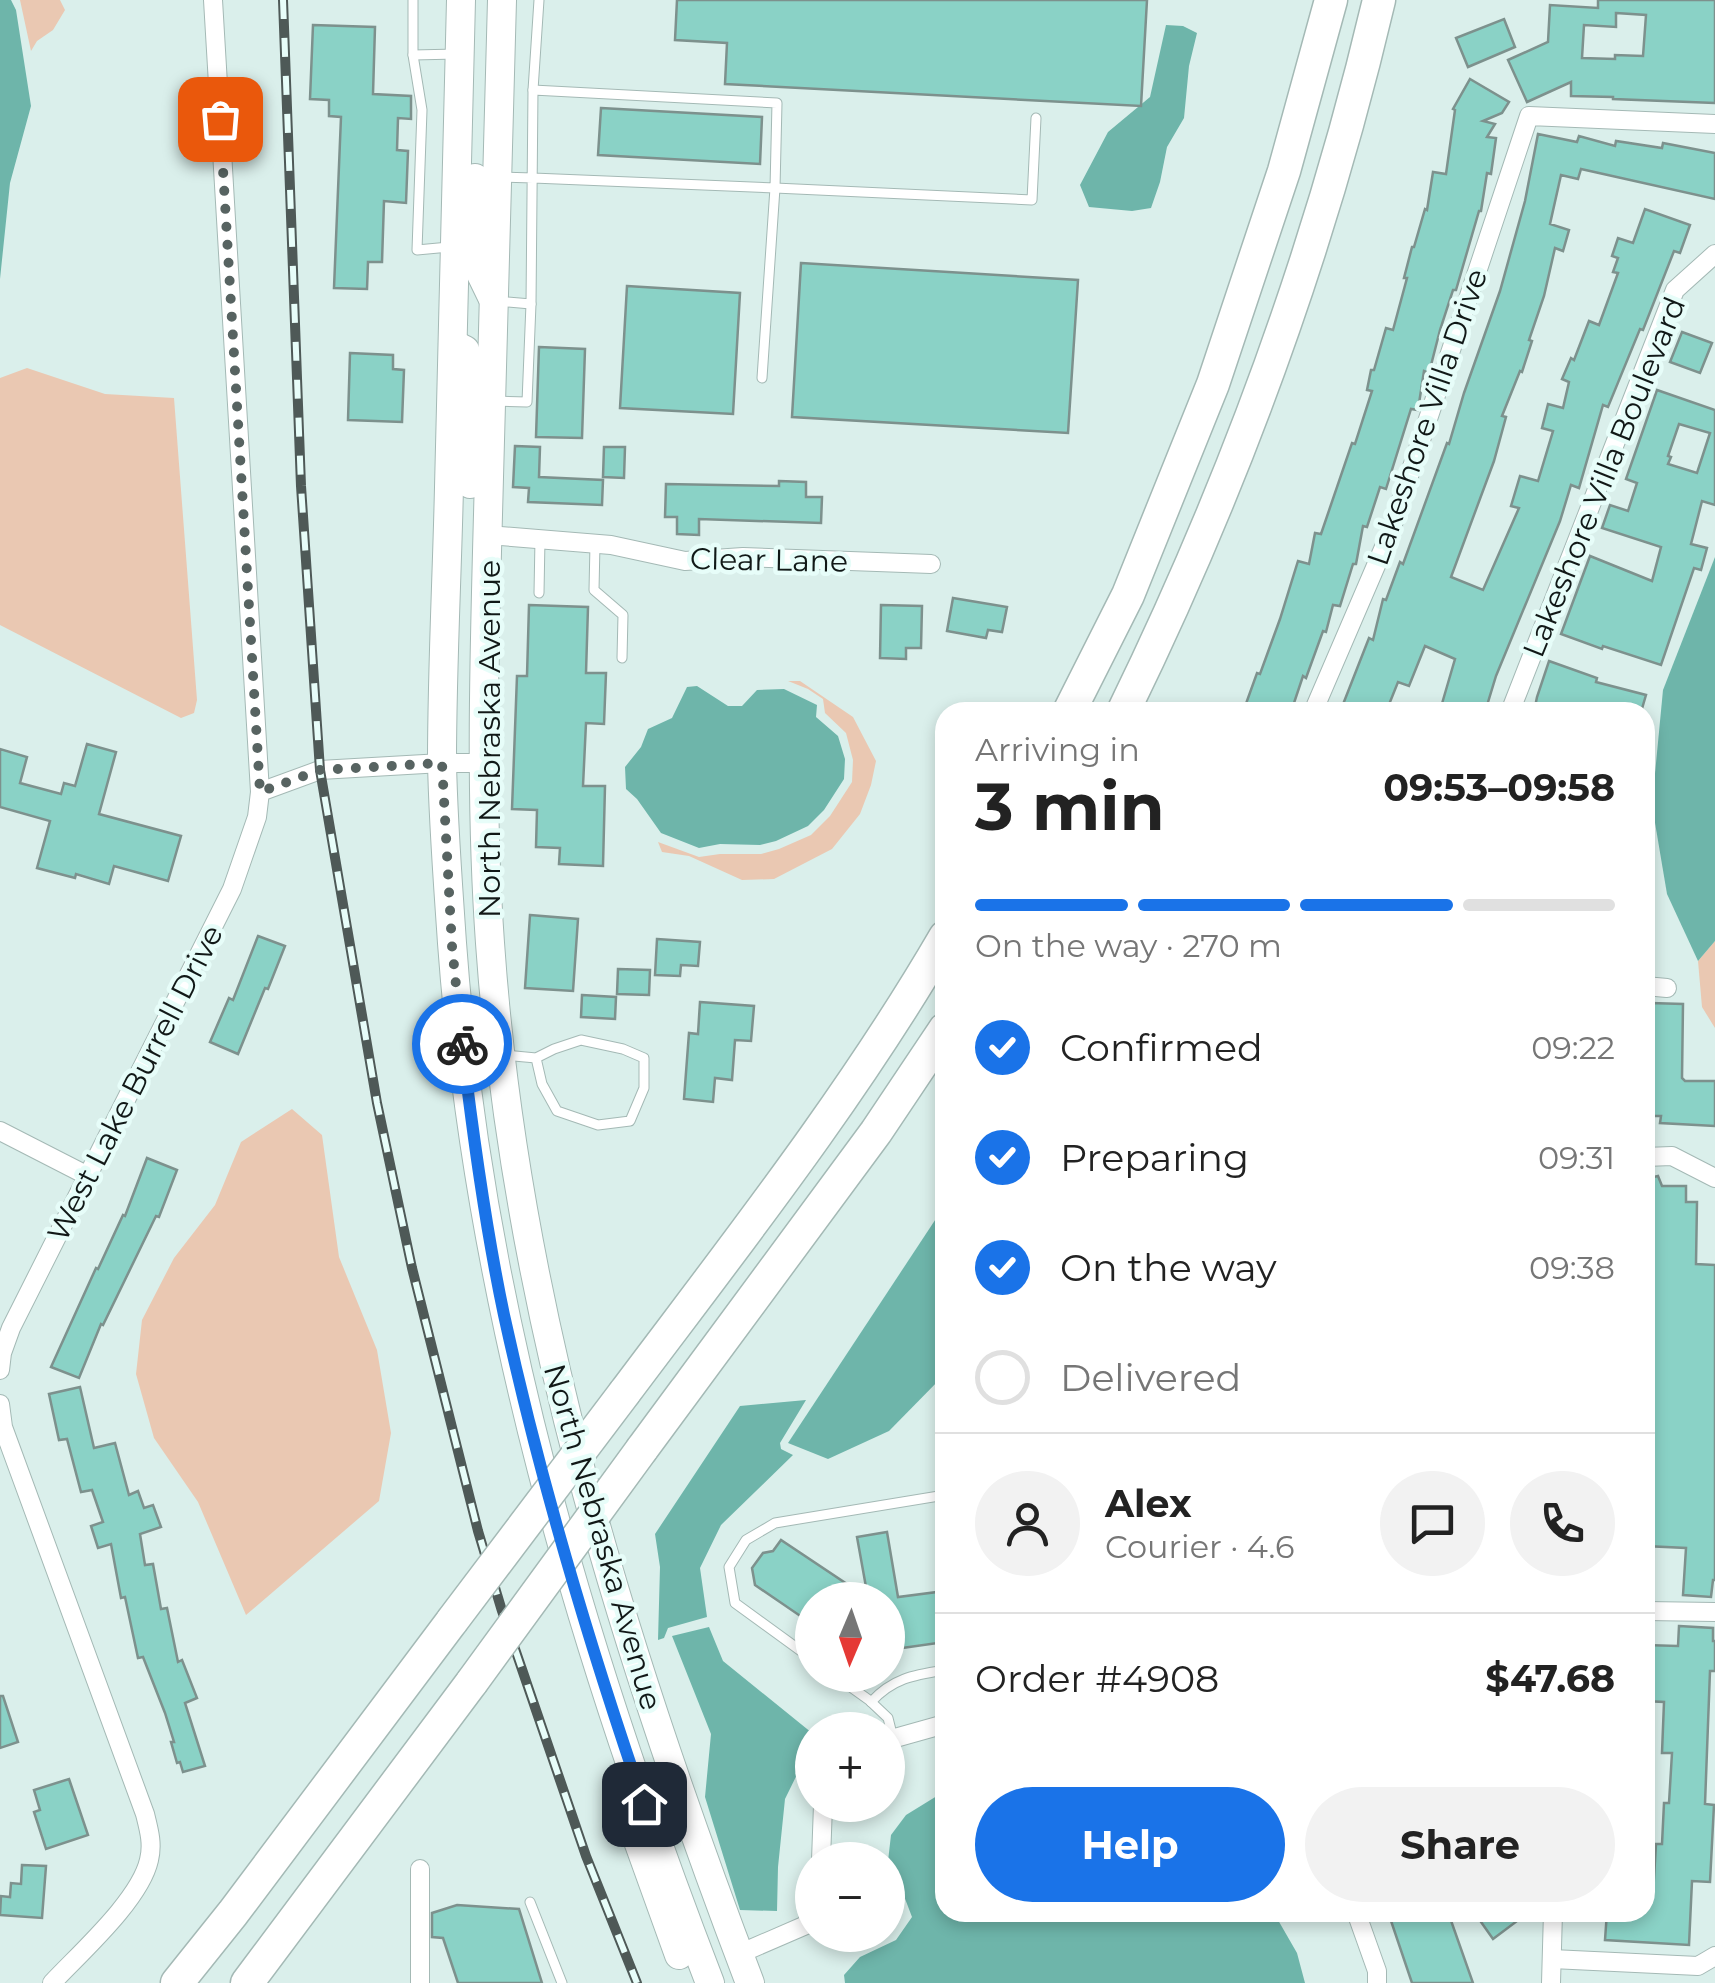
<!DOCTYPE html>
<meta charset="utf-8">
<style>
:root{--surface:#fff;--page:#f2f2f2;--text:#222;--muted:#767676;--line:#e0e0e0;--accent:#1a73e8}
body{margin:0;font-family:Montserrat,sans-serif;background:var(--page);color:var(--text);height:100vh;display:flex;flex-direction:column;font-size:38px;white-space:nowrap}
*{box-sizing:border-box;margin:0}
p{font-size:32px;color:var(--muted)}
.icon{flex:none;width:55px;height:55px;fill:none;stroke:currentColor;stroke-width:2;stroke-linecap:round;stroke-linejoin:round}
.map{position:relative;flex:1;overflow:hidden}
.panel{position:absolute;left:935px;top:702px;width:720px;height:1220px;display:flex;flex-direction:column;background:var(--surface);border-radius:30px;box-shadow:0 5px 15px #0003}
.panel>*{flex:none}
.needle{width:65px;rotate:182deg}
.fabs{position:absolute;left:795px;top:1582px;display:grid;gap:20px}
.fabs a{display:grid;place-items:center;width:110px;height:110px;border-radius:50%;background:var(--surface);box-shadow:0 5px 15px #0003;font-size:50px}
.pin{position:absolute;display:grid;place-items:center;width:85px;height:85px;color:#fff;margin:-42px;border-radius:20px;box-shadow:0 5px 15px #0006}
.courier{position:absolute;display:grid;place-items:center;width:100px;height:100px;margin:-50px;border:8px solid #1a73e8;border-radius:50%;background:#fff;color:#222;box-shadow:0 2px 12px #0007}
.head em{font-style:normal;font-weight:700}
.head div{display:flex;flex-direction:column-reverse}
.head{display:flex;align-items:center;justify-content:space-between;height:170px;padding:0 40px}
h1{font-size:65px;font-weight:700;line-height:75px}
.bar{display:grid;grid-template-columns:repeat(4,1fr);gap:15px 10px;align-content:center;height:120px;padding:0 40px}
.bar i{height:12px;border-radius:8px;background:var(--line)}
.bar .on{background:var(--accent)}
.bar p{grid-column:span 4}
.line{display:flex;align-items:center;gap:25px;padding:0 40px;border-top:2px solid var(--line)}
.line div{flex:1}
.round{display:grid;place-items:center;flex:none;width:105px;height:105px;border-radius:52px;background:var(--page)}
ol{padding:0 40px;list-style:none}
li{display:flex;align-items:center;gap:30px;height:110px}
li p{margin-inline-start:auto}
li .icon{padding:10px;border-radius:50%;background:var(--accent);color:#fff;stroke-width:4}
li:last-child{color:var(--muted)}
li i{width:55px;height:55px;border:5px solid var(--line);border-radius:50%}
.button{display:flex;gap:20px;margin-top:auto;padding:20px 40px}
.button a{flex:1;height:115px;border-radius:60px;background:var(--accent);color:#fff;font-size:40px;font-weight:700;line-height:115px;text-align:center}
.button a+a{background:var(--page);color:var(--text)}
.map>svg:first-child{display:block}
.green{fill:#eac8b2}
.water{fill:#6eb5aa}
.building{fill:#8ad2c6;stroke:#7d918d;stroke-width:2.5;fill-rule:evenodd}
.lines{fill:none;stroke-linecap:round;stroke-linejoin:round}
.service-casing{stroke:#a4b9b5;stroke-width:11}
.minor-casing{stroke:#a4b9b5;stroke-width:20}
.primary-casing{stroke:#a4b9b5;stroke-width:30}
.motorway-casing{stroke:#a4b9b5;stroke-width:35}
.service{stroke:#fff;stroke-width:9}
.minor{stroke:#fff;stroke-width:18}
.primary{stroke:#fff;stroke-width:28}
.motorway{stroke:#fff;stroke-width:32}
.rail-casing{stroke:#4e5957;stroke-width:10}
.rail{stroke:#e7fdf9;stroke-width:6;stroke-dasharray:19;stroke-linecap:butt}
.motorway-bridge-casing{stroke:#a4b9b5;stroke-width:35;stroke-linecap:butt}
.motorway-bridge{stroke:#fff;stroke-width:32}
.done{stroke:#576361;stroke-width:10;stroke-dasharray:0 18}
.route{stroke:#1a73e8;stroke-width:12}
.labels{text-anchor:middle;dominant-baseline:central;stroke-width:9;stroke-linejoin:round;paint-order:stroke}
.street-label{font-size:30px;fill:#111817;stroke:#e7fdf9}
</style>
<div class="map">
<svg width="1715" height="1983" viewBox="0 0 1715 1983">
<rect width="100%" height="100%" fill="#daefeb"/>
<g class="green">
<path d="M20 0H60L65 10 53 30 37 41 31 51Z"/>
<path d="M27 368 105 394 174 398 197 700 194 713 181 718 0 625V378Z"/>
<path d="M788 681H800L853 717 876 761 871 785 860 814 832 849 774 879 742 880 689 856 662 852 658 842 699 857 720 854H761L779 849 811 835 830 816 852 782 853 760 846 733 825 713 823 699 808 689Z"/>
<path d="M1715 941V1028L1702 1007 1698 961Z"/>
<path d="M292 1109 322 1135 339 1257 377 1350 391 1433 379 1501 246 1615 198 1502 154 1438 136 1374 142 1320 174 1258 215 1205 241 1142Z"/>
</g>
<g class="water">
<path d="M0 0H11L16 10 31 106 10 183 0 279Z"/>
<path d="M1166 25 1183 26 1197 33 1189 66 1184 118 1167 147 1160 182 1151 208 1132 211 1089 207 1080 185 1108 132 1150 97Z"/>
<path d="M1715 557V941L1698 961 1667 894 1652 805 1663 690Z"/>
<path d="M697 686 728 706H742L757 690 784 689 817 705 816 717 838 736 845 759 844 779 824 810 808 826 776 841 760 845 720 844 699 848 661 833 637 799 626 789 625 767 641 747 648 729 672 718 687 687Z"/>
<path d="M945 1205V1374L889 1431 828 1459 788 1443Z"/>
<path d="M806 1400 780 1443 781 1449 793 1455 721 1525 700 1568 707 1617 668 1628 664 1638 658 1640 660 1567 655 1534 740 1406Z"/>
<path d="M709 1627 723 1661 812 1733V1744L785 1799 778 1867 777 1911 740 1910 705 1797 711 1734 672 1636Z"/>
<path d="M945 1791V1912L1274 1913 1297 1953 1305 1983H845L844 1975 860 1957 896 1940 912 1917 904 1896 889 1880 888 1861 891 1835 906 1815Z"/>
</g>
<g class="building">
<path d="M677 0H1147L1141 106 725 84 727 43 675 40Z"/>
<path d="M1598 0H1715V103L1613 99V97L1571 96V82L1527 102 1508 60 1548 42 1550 5 1598 8ZM1616 13 1646 15 1643 56 1615 55V59L1582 58 1584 25 1616 27Z"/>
<path d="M1504 19 1515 47 1468 67 1456 38Z"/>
<path d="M313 25 375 27 373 94 411 96V119L398 118 397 150 408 151 406 203 384 201 382 262H368L367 289 334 288 341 117 329 116V100L310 99Z"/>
<path d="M1470 79 1509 102 1502 113 1483 121 1495 124 1487 137 1496 138 1491 174 1487 173 1481 211H1479L1456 290H1453L1440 330 1429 373 1424 371 1418 410 1411 409 1386 489 1380 487 1367 527 1363 526 1356 564H1353L1340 606 1333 605 1326 632 1323 631 1306 678 1303 676 1291 712H1243L1257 673 1260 674 1280 619 1298 561 1309 564 1315 533 1321 534 1352 443 1355 444 1372 391 1367 390 1371 370H1374L1386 328 1393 330 1407 278H1404L1412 247H1414L1425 209 1427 210 1433 172 1446 174 1455 110 1453 109Z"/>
<path d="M601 108 762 117 760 164 598 155Z"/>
<path d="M1538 134 1577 142 1579 136 1615 146 1616 141 1662 148 1663 143 1715 153V199L1581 169 1578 179 1561 175 1550 224 1569 230 1563 251 1555 248 1544 296 1529 340 1532 341 1522 372 1520 371 1502 416 1506 417 1494 461 1451 577 1483 590 1519 508 1511 506 1520 476 1538 481 1553 431 1542 428 1548 404 1563 408 1569 382 1562 379 1571 358 1574 360 1589 321 1599 325 1618 273 1613 272 1618 258 1612 256 1618 238 1633 243 1645 209 1690 225 1680 253 1674 251 1643 330 1640 329 1608 407 1603 405 1579 488 1571 485 1560 521 1496 676 1485 712H1460L1441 707 1455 659 1425 646 1409 686 1398 682 1386 712H1340L1369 638 1373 640 1383 599 1386 600 1400 562 1403 564 1447 443 1449 444 1464 393 1500 291 1525 201Z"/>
<path d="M801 263 1078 280 1068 433 792 417Z"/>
<path d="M627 286 740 293 733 414 620 408Z"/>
<path d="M1682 332 1712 343 1700 373 1670 362Z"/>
<path d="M539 347 585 349 582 438 536 437Z"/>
<path d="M350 353 393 355V369L404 370 402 422 348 420Z"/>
<path d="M1657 390 1715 410V505L1702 501 1691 544 1707 548 1701 570 1694 568 1661 665 1603 646 1602 649 1561 634 1590 556 1652 581 1661 547 1602 528 1610 505 1628 511 1637 483 1626 479ZM1679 424 1710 433 1697 473 1668 464 1671 457 1668 456Z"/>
<path d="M515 446 540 447 539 477 603 480 602 505 528 502 529 488 513 487Z"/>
<path d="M604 447H625L624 478 603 477Z"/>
<path d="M779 481 806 482V497H822L821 523 699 519V535L677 534V517H665L666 484 779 486Z"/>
<path d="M953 598 1007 607 1002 632 988 630 986 638 947 631Z"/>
<path d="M529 605 588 607 586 673H606L604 724 586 723 583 786H605L603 866 559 864 560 848 536 847 537 810 512 809 517 676H527Z"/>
<path d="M881 605 922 606 921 648H906V659L880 658Z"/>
<path d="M1549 661 1597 678 1596 682 1646 695 1641 712H1534L1537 697Z"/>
<path d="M87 744 116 752 99 814 181 836 168 881 114 866 109 884 76 874 75 878 37 868 50 821 0 807V749L27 757 20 783 61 794 64 783 75 786Z"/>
<path d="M530 915 578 919 573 991 525 988Z"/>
<path d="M258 936 285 946 268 989 265 988 238 1054 210 1042 229 998 233 1000Z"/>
<path d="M657 939 700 942 698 966 681 965 680 976 655 975Z"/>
<path d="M618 969 650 970 649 995 617 994Z"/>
<path d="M582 995 616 997 615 1019 581 1017Z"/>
<path d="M700 1002 754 1006 751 1041 735 1040 732 1080 715 1078 713 1102 684 1099 689 1033 698 1034Z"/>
<path d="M1650 1003 1683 1004 1682 1078 1685 1081H1715V1126L1660 1123 1661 1116H1645V1077H1649Z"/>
<path d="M147 1158 177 1170 159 1217 156 1216 103 1325 101 1324 79 1378 51 1367 96 1268 98 1269 123 1215 125 1216Z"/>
<path d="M1658 1176 1662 1186H1686V1202H1697L1696 1264 1715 1265V1580H1713L1711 1597 1683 1595 1686 1548 1645 1546V1179Z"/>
<path d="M80 1387 94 1448 115 1443 129 1495 138 1491 144 1508 153 1505 161 1527 140 1534 145 1565 153 1564 161 1609 167 1608 178 1662 182 1660 197 1698 185 1703 205 1766 183 1772 180 1762 177 1763 171 1742H174L165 1713 143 1657 138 1658 125 1597 121 1598 111 1544 98 1548 91 1526 103 1522 92 1490 81 1492 67 1439 59 1440 49 1394Z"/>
<path d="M887 1532 898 1597 945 1591V1642L888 1650V1600H812V1624L755 1585 752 1568 763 1553 773 1551 781 1540 868 1598 857 1537Z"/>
<path d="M1679 1626 1713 1628V1641H1715V1671H1710L1705 1804 1714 1805 1710 1882 1692 1881 1689 1945 1605 1940 1607 1912H1645V1895H1653L1656 1844H1662L1664 1803H1669L1672 1753H1662L1664 1702 1645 1701V1645L1678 1646Z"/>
<path d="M0 1696H3L18 1742 0 1748Z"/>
<path d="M69 1779 88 1835 46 1849 34 1812 40 1810 34 1790Z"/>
<path d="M22 1865 46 1866 42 1918 0 1915 1 1896 10 1897 11 1883 21 1884Z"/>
<path d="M457 1905 519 1909 542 1983H458L443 1938 432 1937V1913Z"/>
<path d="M1388 1912H1448L1473 1983H1412Z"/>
<path d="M1474 1912H1529L1493 1939Z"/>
</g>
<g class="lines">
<g class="service-casing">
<g id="service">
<path d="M413 0V55L422 110 417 250 449 247"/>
<path d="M413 55 457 54"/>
<path d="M533 90 539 0"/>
<path d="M496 301 531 304 533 90 777 103 775 188 533 178 500 177"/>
<path d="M762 378 775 188 1032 200 1036 118"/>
<path d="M494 401 527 402 531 304"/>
<path d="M595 544 594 590 623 615 622 658"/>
<path d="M539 593 540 539"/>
<path d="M504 1055 536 1058 554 1049 581 1040 623 1049 644 1058V1088L630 1121 598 1125 557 1111 542 1084 536 1058"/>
<path d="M812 1659 735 1603 729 1567 746 1540 775 1523 945 1495"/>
<path d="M834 1675 869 1700 888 1718 893 1738"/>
<path d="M871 1702C893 1678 914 1675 945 1670"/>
<path d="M530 1902 562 1983"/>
</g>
</g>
<g class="minor-casing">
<g id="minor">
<path d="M213 0 260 792"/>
<path d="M488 535 611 545 685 561 743 557 931 564"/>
<path d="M1313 712 1390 533 1529 116 1715 124"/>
<path d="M1510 712 1675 290 1715 254"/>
<path d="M1645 986 1667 988"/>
<path d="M0 1131 88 1176"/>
<path d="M1645 1157 1672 1156 1715 1178"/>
<path d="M0 1370 2 1353 11 1328 232 889 257 817 260 792 320 770 442 763H483"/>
<path d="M0 1404 3 1427 145 1814C149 1830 153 1844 149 1860 140 1900 80 1953 52 1983"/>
<path d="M1645 1611 1715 1612"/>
<path d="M888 1740 945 1724"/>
<path d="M821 1860 823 1805"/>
<path d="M1356 1912 1377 1971V1983"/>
<path d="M739 1954 806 1925 812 1910"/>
<path d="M1552 1959 1698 1966 1715 1956"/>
<path d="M420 1983V1869"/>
<path d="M1551 1983 1553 1912"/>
</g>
</g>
<g class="primary-casing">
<g id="primary">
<path d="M461 0C457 162 453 325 449 487 447 578 442 669 442 761 443 821 448 883 452 943 478 1301 581 1649 710 1983"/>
<path d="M502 0C498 159 494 318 489 477 485 632 479 788 490 943 515 1303 622 1648 750 1983"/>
<path d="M475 178V262L492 297"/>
<path d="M453 344 465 350 471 366 470 484"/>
<path d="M634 1830 679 1955"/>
</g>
</g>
<g class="motorway-casing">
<g id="motorway">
<path d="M1069 712 1128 595 1213 384 1284 171 1331 0"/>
<path d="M1123 712C1234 485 1321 247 1379 0"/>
<path d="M625 1392C736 1244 852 1097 945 937"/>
<path d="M642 1449 876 1132 945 1029"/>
<path d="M177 1983 233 1913 452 1621"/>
<path d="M247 1983 472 1682"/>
</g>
</g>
<use href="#service" class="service"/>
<use href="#minor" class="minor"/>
<use href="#primary" class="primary"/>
<use href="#motorway" class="motorway"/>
<g class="rail-casing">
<path id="rail" d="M283 0 301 486 320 770 377 1103 412 1268 478 1531 502 1611 586 1856 637 1983"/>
</g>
<use href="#rail" class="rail"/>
<g class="motorway-bridge-casing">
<g id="motorway-bridge">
<path d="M452 1621 625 1392"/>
<path d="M472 1682 642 1449"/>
</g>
</g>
<use href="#motorway-bridge" class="motorway-bridge"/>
</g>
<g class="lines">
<path class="done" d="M220 119 260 792 320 770 442 763 452 946 462 1044"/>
<path class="route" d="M462 1044C473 1135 485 1225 504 1315 540 1480 589 1644 644 1804"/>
</g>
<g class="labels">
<g class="street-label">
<text transform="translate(1427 417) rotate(-71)">Lakeshore Villa Drive</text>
<text transform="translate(1604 477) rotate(-68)">Lakeshore Villa Boulevard</text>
<text transform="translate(769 560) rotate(1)">Clear Lane</text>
<text transform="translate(489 739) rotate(-90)">North Nebraska Avenue</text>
<text transform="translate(135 1083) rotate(-63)">West Lake Burrell Drive</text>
<text transform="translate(603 1537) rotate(74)">North Nebraska Avenue</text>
</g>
</g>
</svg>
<div class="fabs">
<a><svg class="needle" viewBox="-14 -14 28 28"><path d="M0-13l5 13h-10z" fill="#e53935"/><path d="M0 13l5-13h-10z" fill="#767676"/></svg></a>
<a>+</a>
<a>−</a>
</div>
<div class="pin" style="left:220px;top:119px;background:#ea580c"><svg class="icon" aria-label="bag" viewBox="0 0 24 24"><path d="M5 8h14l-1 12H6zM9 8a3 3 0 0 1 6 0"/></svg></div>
<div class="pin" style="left:644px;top:1804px;background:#1f2937"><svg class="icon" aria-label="home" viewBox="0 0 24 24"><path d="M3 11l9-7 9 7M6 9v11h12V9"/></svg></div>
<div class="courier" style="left:462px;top:1044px"><svg class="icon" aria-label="bike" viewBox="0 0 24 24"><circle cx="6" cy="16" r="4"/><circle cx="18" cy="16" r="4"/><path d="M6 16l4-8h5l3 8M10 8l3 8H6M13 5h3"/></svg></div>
<section class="panel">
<div class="head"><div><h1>3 min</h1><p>Arriving in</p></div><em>09:53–09:58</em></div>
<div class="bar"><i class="on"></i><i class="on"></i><i class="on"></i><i></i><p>On the way · 270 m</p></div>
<ol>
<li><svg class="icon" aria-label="check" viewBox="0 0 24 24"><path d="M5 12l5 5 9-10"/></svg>Confirmed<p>09:22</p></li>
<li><svg class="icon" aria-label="check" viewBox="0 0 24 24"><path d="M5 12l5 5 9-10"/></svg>Preparing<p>09:31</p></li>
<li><svg class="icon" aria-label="check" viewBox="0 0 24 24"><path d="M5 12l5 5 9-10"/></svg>On the way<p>09:38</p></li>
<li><i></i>Delivered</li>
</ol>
<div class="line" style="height:180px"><a class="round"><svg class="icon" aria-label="person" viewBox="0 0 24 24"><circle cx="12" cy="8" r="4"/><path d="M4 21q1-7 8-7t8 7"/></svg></a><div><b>Alex</b><p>Courier · 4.6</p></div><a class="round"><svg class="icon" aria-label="chat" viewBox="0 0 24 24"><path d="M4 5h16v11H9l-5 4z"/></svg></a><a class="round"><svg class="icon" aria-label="phone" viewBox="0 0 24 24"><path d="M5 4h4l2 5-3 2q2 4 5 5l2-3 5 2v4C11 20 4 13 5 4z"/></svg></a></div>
<div class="line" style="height:130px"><div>Order #4908</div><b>$47.68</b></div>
<div class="button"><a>Help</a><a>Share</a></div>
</section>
</div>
